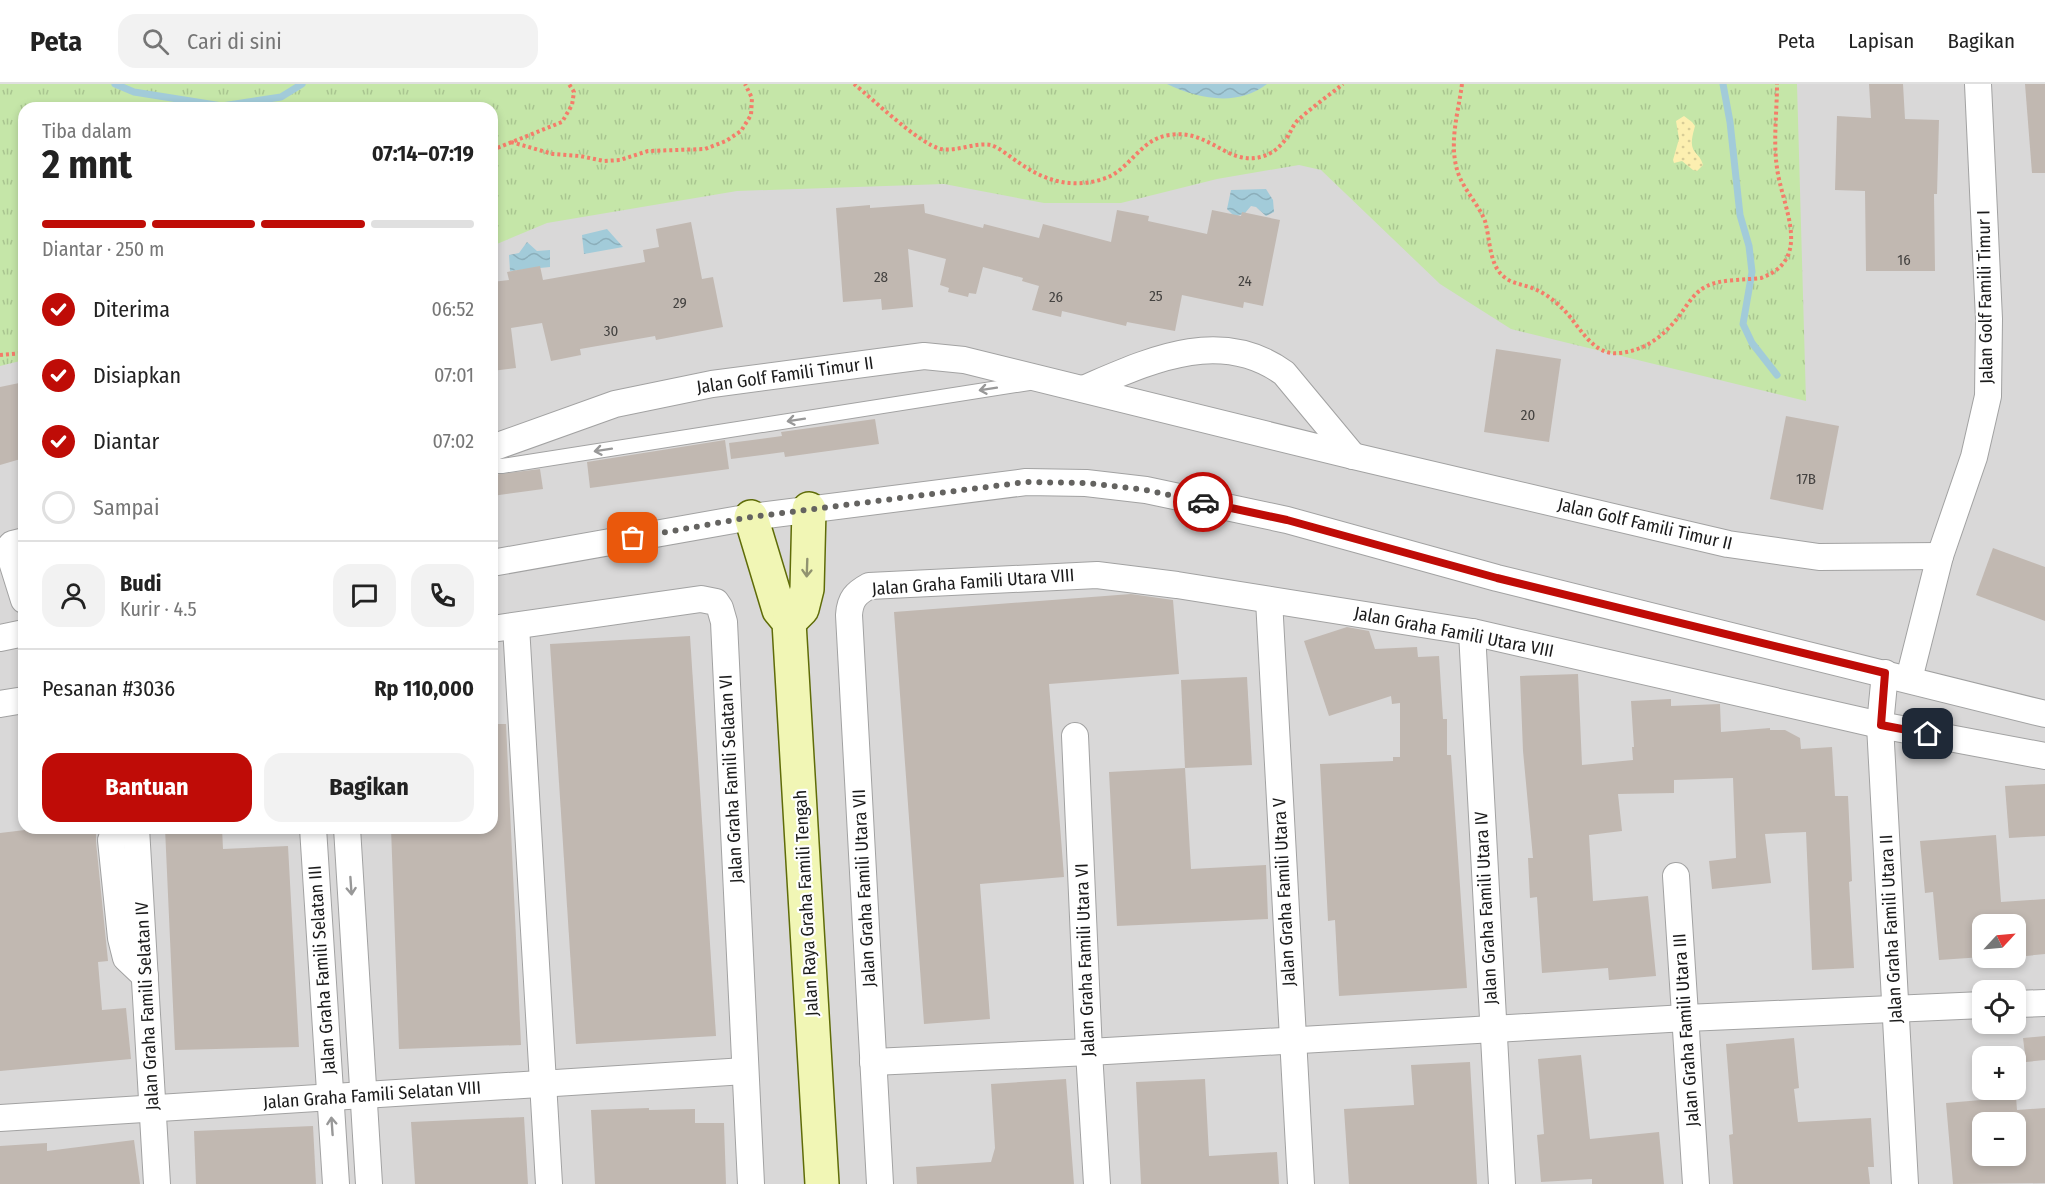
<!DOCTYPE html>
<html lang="id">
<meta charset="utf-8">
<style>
:root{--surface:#fff;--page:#f2f2f2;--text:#222;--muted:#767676;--line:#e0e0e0;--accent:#bf0c07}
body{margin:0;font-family:"Fira Sans Condensed",sans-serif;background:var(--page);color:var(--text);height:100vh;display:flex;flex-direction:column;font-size:22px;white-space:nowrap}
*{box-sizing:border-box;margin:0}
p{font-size:20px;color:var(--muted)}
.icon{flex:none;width:33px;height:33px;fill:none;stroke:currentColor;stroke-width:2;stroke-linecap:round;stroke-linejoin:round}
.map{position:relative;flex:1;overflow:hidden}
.details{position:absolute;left:18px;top:18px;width:480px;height:732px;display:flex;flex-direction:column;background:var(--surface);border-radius:18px;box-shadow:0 3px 9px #0003}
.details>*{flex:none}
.needle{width:39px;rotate:64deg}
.buttons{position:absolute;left:1972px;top:830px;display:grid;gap:12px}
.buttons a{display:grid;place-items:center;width:54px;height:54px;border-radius:12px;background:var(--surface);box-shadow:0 3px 9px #0003;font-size:30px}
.pin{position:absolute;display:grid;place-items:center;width:51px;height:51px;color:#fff;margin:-26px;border-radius:12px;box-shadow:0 3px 9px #0006}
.courier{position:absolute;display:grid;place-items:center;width:60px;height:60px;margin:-30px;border:4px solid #bf0c07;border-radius:50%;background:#fff;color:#222;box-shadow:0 2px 8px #0007}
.headline em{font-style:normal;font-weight:700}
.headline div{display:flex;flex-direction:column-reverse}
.headline{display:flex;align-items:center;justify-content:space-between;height:102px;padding:0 24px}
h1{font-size:39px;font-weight:700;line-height:45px}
.bar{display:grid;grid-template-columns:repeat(4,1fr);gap:9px 6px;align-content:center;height:72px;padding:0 24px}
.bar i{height:8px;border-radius:4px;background:var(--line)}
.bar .on{background:var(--accent)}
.bar p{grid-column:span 4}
.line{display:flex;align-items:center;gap:15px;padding:0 24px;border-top:2px solid var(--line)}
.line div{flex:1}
.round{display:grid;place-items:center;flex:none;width:63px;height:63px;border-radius:18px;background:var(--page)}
ol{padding:0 24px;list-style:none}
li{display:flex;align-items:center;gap:18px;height:66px}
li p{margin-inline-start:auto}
li .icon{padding:6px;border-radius:50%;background:var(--accent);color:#fff;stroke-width:4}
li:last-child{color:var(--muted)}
li i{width:33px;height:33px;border:3px solid var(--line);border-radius:50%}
.action{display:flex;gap:12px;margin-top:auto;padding:12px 24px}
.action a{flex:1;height:69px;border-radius:18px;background:var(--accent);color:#fff;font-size:24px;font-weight:700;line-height:69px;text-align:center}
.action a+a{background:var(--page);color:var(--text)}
header{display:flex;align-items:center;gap:36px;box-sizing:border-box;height:84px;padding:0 30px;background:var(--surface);border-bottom:2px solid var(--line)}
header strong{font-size:28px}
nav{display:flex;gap:33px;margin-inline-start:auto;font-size:21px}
.search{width:420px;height:54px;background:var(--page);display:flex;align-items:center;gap:15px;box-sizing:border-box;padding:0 21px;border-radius:18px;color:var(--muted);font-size:22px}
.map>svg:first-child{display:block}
.residential{fill:#d9d8d8;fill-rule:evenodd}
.grass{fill:url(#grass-tufts)}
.sand{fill:url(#sand-dots)}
.water{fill:url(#water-waves)}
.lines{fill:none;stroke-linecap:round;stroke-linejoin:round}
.stream{stroke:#a2cbd9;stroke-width:7}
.building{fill:#c1b8b1;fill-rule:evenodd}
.lane-casing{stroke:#a2a2a2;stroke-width:16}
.street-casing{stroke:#a2a2a2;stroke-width:28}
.secondary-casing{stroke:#5f6c08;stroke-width:36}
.path{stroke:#f47d6a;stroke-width:4;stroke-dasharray:3 3;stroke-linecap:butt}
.lane{stroke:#fff;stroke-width:14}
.street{stroke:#fff;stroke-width:26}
.secondary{stroke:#f1f6b5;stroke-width:33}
.oneway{stroke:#989898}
.oneway2{stroke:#919370}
.done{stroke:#646360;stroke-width:6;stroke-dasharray:0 10.8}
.route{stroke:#bf0c07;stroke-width:8}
.labels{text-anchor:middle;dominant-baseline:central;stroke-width:4.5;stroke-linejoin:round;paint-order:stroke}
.number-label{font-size:15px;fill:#444240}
.street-label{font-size:18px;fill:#1b1b1b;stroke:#fff}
</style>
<header>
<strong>Peta</strong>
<div class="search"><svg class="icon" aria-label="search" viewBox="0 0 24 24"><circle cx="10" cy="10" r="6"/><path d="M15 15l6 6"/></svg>Cari di sini</div>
<nav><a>Peta</a><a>Lapisan</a><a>Bagikan</a></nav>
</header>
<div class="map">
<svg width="2045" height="1100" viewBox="0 0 2045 1100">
<defs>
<pattern id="grass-tufts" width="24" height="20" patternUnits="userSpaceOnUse" patternTransform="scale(1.5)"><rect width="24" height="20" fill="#c5e6a8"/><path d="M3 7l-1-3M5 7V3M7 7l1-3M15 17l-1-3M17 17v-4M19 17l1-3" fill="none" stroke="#a9c590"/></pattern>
<pattern id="sand-dots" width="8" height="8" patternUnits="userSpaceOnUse" patternTransform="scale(1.5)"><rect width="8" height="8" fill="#fcefb0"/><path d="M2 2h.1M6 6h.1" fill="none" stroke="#d7cc97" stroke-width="1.8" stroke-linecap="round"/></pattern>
<pattern id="water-waves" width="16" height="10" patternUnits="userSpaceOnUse" patternTransform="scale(1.5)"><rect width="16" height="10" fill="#a2cbd9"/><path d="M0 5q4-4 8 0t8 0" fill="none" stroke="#8baeba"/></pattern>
</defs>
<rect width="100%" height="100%" fill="#ede9e1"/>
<path class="residential" d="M0 0H2045V1100H0ZM24 24H492V744H24ZM1983 840H2016V873H1983ZM1983 906H2016V939H1983ZM1983 972H2016V1005H1983ZM1983 1038H2016V1071H1983Z"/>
<path class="grass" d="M0 0H1797L1806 317 1511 245 1440 200 1321 86 1299 81 1217 95 1121 119H1044L944 100 737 107 547 139 492 162V24H24V276L0 282Z"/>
<path class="sand" d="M1684 32 1692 38 1695 42C1693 50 1689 61 1695 68 1699 73 1701 74 1703 81L1697 87 1693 86 1682 77 1674 79 1673 76 1679 55 1676 37Z"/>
<g class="water">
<path d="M1167 0H1267C1238 23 1198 15 1167 0Z"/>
<path d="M1266 105 1273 116 1274 128 1266 132 1256 123 1251 122 1245 129 1235 133 1227 125 1231 106Z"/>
<path d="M607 145 623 163 584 170 582 151Z"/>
<path d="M527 158 537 167 550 166V183L510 187 509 171 519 169Z"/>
</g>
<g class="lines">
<g class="stream">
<path d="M115 0 134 8 222 22 281 13 302 0"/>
<path d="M1723 0 1730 38 1740 131 1749 162 1752 188 1743 240 1752 259 1777 291"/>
</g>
</g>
<g class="building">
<path d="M1869 0H1903L1905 35 1939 36 1937 110H1934L1935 187H1866L1865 107 1835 106 1837 32 1871 34Z"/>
<path d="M2025 0H2045V89H2032Z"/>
<path d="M924 120 925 129 983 144 984 140 1039 154 1043 140 1111 158 1117 126 1149 132 1148 137 1207 150 1212 126 1241 132 1242 128 1280 136 1263 222 1244 218 1243 224 1182 211 1175 247 1127 238 1126 242 1062 227 1061 233 1032 226 1039 202 1022 197 1023 194 983 183 976 210 969 209 968 213 948 208 949 204 940 201 946 175 908 165 913 223 882 226 881 215 843 218 836 124 870 121V124Z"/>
<path d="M691 138 702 195 713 193 723 243 656 256 655 252 580 265 581 271 551 277 542 239 511 244 516 284 492 287V198L509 196 507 188 540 182 543 196 645 178 643 166 659 163 656 145Z"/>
<path d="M1496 265 1561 275 1549 358 1484 348Z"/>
<path d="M24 298V374L0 381V303Z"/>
<path d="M1786 332 1839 342 1823 426 1770 415Z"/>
<path d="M875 335 879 360 785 373 784 368 731 375 729 359 782 352 781 348Z"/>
<path d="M725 356 729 385 590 404 587 378Z"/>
<path d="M540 385 543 405 492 412V391Z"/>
<path d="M1993 464 2045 483V537L1976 511Z"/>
<path d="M1131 510 1173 516 1179 590 1049 600 1064 793 980 800 990 935 924 940 894 528Z"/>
<path d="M1347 543 1369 547 1375 565 1417 563 1418 573 1439 572 1443 635H1447V671H1451L1467 904 1339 912 1335 836 1328 837 1320 680 1393 677V673H1400V619L1392 620 1391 612 1329 632 1304 557Z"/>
<path d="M690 552 716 952 576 960 550 560Z"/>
<path d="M1578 590 1582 681 1633 676 1632 663H1634L1631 617 1671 615V622L1720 620 1721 648 1770 644V646H1785L1800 654 1801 665 1832 663 1835 712H1848L1852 797 1849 798 1854 884 1812 886 1806 748 1765 750 1771 799 1712 805 1709 777 1736 774 1733 694 1674 696V709L1618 710 1622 747 1589 751 1593 817 1648 812 1656 892 1609 896 1608 884 1542 889 1537 813 1530 814 1528 774H1533L1523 667 1520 592Z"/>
<path d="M1247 593 1252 681 1185 684 1181 596Z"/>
<path d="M492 640H506L521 961 399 965 391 744H492Z"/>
<path d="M1185 684 1191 785 1266 781 1268 835 1117 842 1109 688Z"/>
<path d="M2045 700V752L2009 754 2005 702Z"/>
<path d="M42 744H96V758L108 877 98 878 102 926 126 924 131 975 0 987V749Z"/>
<path d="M165 744H222L223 765 288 762 299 963 175 966Z"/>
<path d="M1996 751 2001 818 2045 815V870L2016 873V840H1983V873L1939 876 1933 808 1925 809 1920 757Z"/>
<path d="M2045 952V976L2026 978 2023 954Z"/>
<path d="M1794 954 1799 1004 1794 1005 1798 1038 1871 1034 1874 1083H1868L1870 1100H1733L1729 1051 1733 1050 1726 960Z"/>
<path d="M1581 971 1590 1055 1659 1048 1664 1100H1592V1095L1541 1098 1537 1051 1544 1050 1538 975Z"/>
<path d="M1470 978 1477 1100H1349L1344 1025 1414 1021 1411 981Z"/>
<path d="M1066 995 1074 1100H917L916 1083 991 1078 995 1064 991 1000Z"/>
<path d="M1205 995 1209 1072 1277 1068 1279 1100H1141L1136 998Z"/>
<path d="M2016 1013 2017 1026 2045 1024V1099L1953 1100 1946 1019ZM1983 1038H2016V1071H1983Z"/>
<path d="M649 1024V1026L695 1025V1039H724L726 1100H595L591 1026Z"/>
<path d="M524 1033 528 1100H415L411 1038Z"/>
<path d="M313 1042 316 1100H196L194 1047Z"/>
<path d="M134 1056 140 1100H0V1062L47 1059V1067Z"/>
</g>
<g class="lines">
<g class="lane-casing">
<path id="lane" d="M492 382H502L1029 299"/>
</g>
<g class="street-casing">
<g id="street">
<path d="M1083 305C1147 278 1219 242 1284 289L1353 372"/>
<path d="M492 364 615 320 712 300 924 272 964 276 1353 372 1728 460 1819 473 1940 472"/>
<path d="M24 457 12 460 8 465 24 516"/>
<path d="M492 479 751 433 1026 398 1086 399 1146 406 1287 436 1497 494 2045 630"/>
<path d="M1269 516 1301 1100"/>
<path d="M516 542 549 1100"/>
<path d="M492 545 701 515 716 518 720 524 724 538 751 1100"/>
<path d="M1472 548 1502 1100"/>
<path d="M0 554 24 549"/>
<path d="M1885 589 1880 641 1905 1100"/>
<path d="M1909 595 1940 472 1974 373 1988 312 1989 235 1978 0"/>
<path d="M0 620 24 616"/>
<path d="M1075 652 1089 968 1097 1100"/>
<path d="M117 744 111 756 121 854 126 874 145 892"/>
<path d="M136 744 157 1100"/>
<path d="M313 744 336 1100"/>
<path d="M347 744 369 1100"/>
<path d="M1676 792 1696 1100"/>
<path d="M2016 920 2045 919"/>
<path d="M873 978 1089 968 1686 934 1983 921"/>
<path d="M0 1034 745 987"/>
<path d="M880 1100 849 531C850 515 856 509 869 502L1097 491 1177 501 1472 548 1880 641 2045 672"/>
</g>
</g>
<g class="secondary-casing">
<g id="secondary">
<path d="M751 433 779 526 789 538 822 1100"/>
<path d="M789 538 802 525 807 505 809 425"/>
</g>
</g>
<g class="path">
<path d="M854 0C874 16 919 60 941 65 957 68 975 58 991 61 1000 64 1010 73 1018 78 1044 97 1072 105 1103 95 1130 87 1140 54 1170 51 1193 47 1209 59 1229 69 1249 79 1271 75 1285 56 1290 50 1292 43 1297 37 1311 24 1328 12 1343 0"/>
<path d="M1462 0C1458 31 1447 63 1460 94 1467 109 1479 122 1485 137 1490 154 1489 180 1503 192 1512 200 1522 200 1532 204 1543 208 1554 216 1562 224 1579 240 1592 273 1620 269 1648 266 1667 249 1682 228 1689 218 1696 207 1707 202 1720 195 1746 196 1761 194 1814 175 1782 123 1777 84 1773 57 1777 28 1777 0"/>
<path d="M511 58 553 70 580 72 604 77 620 76 648 67 705 65 726 57 741 47 751 31 752 14 745 0"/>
<path d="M492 66 562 38 572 21 574 8 569 0"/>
<path d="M0 271 24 269"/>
</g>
<use href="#lane" class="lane"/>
<use href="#street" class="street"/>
<use href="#secondary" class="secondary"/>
</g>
<defs><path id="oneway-shaft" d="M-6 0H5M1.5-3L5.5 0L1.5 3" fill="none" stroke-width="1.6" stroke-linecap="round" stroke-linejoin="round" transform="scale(1.5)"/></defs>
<g class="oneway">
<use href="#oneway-shaft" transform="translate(988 305) rotate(171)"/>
<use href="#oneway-shaft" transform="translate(796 336) rotate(171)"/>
<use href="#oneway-shaft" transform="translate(603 366) rotate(171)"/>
<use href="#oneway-shaft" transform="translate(351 802) rotate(86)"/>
<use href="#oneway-shaft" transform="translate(332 1042) rotate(-94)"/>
</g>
<use class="oneway2" href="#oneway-shaft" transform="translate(807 484) rotate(92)"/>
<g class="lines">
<path class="done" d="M633 454 751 433 1026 398 1086 399 1146 406 1203 418"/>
<path class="route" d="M1203 418 1287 436 1497 494 1885 589 1881 641 1928 650"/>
</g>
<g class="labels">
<g class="number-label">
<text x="1904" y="176">16</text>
<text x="881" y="193">28</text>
<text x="1245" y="197">24</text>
<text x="1156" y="212">25</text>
<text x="1056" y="213">26</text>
<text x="680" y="219">29</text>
<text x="611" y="247">30</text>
<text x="1528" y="331">20</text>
<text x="1806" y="395">17B</text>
</g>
<g class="street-label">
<text transform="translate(1985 213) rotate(-91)">Jalan Golf Famili Timur I</text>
<text transform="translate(785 291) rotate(-8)">Jalan Golf Famili Timur II</text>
<text transform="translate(1645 440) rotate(13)">Jalan Golf Famili Timur II</text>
<text transform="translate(973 498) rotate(-4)">Jalan Graha Famili Utara VIII</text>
<text transform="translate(1454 548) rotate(11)">Jalan Graha Famili Utara VIII</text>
<text transform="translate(731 695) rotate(-93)">Jalan Graha Famili Selatan VI</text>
<text transform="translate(864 804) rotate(-93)">Jalan Graha Famili Utara VII</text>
<text transform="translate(1284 808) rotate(-93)">Jalan Graha Famili Utara V</text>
<text transform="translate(806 819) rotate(-93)">Jalan Raya Graha Famili Tengah</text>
<text transform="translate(1486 824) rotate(-93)">Jalan Graha Famili Utara IV</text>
<text transform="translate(1891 845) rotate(-93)">Jalan Graha Famili Utara II</text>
<text transform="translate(1085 876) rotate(-92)">Jalan Graha Famili Utara VI</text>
<text transform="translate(322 886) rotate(-94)">Jalan Graha Famili Selatan III</text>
<text transform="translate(147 922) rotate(-93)">Jalan Graha Famili Selatan IV</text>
<text transform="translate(1686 946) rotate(-94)">Jalan Graha Famili Utara III</text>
<text transform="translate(372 1011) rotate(-4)">Jalan Graha Famili Selatan VIII</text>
</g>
</g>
</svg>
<div class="buttons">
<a><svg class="needle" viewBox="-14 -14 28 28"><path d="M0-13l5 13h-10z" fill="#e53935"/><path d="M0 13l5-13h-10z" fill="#767676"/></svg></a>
<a><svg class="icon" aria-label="locate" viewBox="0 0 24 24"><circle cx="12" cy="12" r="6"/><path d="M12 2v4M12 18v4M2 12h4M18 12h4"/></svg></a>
<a>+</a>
<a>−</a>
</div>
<div class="pin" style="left:633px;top:454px;background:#ea580c"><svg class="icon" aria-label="bag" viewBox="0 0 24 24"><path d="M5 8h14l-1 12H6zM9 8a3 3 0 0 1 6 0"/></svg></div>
<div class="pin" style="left:1928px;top:650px;background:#1f2937"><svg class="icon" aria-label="home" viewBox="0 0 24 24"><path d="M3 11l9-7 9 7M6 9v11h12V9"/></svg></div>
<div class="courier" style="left:1203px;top:418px"><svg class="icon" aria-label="car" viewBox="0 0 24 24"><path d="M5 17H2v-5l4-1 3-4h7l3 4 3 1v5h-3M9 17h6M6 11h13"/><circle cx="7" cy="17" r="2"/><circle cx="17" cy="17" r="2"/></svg></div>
<section class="details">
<div class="headline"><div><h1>2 mnt</h1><p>Tiba dalam</p></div><em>07:14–07:19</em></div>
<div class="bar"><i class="on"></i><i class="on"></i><i class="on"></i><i></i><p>Diantar · 250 m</p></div>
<ol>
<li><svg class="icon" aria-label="check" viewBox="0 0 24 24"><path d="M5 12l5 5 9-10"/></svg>Diterima<p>06:52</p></li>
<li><svg class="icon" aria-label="check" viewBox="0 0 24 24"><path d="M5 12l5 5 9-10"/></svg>Disiapkan<p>07:01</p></li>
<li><svg class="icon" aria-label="check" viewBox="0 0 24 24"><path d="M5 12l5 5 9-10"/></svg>Diantar<p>07:02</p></li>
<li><i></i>Sampai</li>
</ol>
<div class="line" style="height:108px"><a class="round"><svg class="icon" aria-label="person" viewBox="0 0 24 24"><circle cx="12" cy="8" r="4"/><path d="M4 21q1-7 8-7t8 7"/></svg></a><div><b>Budi</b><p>Kurir · 4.5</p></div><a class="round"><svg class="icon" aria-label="chat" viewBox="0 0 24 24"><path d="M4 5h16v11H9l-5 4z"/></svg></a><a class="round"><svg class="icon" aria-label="phone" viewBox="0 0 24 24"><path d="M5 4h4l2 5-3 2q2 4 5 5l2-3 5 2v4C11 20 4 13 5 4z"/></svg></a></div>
<div class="line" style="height:78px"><div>Pesanan #3036</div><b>Rp 110,000</b></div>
<div class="action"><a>Bantuan</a><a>Bagikan</a></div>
</section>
</div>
